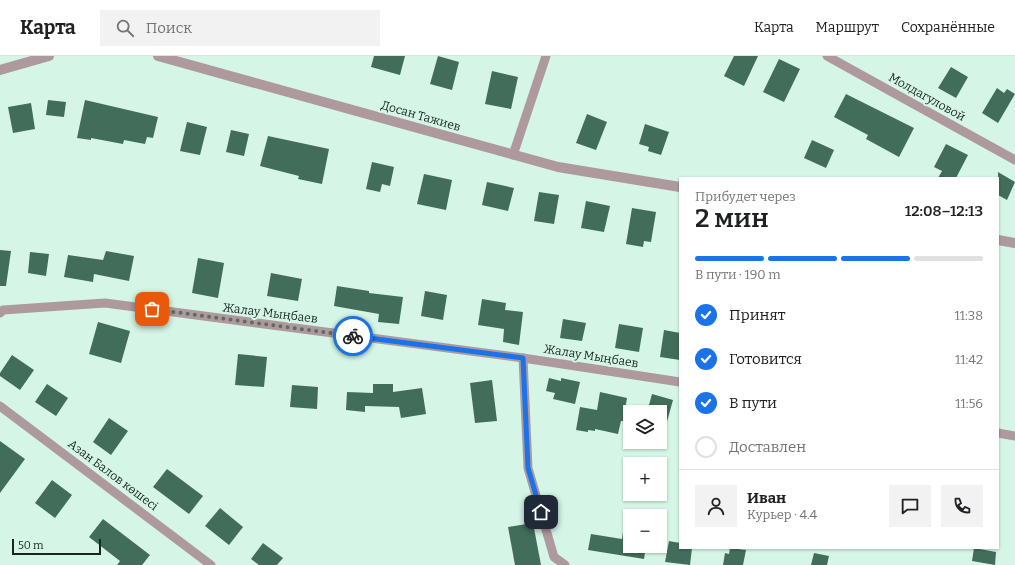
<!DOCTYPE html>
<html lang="ru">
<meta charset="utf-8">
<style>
:root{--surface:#fff;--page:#f2f2f2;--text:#202124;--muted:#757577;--line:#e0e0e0;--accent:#1a73e8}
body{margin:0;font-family:Bitter,serif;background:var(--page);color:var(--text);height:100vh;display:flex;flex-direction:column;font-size:15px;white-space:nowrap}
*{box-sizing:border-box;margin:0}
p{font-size:13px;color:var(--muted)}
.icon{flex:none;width:22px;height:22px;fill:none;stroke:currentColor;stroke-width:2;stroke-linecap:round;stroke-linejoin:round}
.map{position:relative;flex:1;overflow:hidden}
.panel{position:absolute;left:679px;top:121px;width:320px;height:372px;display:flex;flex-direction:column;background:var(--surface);border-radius:0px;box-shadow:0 1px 3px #0004}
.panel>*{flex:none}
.tools{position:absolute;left:623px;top:349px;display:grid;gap:8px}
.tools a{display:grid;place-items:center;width:44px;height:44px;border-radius:0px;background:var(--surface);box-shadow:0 1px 3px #0004;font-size:20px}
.scale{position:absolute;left:12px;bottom:10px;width:89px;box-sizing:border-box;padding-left:4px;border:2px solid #192520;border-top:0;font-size:11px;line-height:14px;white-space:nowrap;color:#192520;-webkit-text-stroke:3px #d5f6e7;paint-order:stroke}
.pin{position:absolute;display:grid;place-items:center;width:34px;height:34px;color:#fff;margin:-17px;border-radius:8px;box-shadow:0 2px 6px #0006}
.courier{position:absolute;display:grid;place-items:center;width:40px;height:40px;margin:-20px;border:3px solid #1a73e8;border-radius:50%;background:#fff;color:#222;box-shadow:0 1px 5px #0007}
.summary em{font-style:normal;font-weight:600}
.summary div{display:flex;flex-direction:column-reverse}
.summary{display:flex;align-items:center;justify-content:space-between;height:68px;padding:0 16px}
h1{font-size:26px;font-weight:600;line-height:30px}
.bar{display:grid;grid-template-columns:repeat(4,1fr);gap:6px 4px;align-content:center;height:48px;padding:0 16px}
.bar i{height:5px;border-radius:3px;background:var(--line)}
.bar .current{background:var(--accent)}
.bar p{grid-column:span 4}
.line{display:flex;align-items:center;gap:10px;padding:0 16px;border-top:1px solid var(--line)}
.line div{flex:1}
.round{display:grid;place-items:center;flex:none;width:42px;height:42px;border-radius:0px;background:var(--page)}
ol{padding:0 16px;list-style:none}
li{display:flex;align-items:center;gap:12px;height:44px}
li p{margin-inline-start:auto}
li .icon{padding:4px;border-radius:50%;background:var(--accent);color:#fff;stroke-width:4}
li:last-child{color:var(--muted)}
li i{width:22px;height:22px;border:2px solid var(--line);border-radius:50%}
header{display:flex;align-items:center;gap:24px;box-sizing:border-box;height:56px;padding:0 20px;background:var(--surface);border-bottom:1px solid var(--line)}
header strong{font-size:19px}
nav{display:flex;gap:22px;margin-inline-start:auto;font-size:14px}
.search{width:280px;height:36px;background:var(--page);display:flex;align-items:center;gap:10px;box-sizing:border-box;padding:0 14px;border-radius:0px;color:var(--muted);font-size:15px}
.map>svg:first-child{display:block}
.building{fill:#426d5b}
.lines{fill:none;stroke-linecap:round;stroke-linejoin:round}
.minor{stroke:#ae999f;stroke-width:9}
.tertiary{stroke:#ae999f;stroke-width:10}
.done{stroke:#5b6e66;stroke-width:4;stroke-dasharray:0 7.2}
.route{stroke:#1a73e8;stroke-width:5}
.labels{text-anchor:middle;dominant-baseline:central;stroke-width:4;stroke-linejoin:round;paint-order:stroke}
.street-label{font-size:12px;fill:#192520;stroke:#d5f6e7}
</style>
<header>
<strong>Карта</strong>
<div class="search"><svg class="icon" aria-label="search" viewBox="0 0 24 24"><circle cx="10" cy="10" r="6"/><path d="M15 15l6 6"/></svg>Поиск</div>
<nav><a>Карта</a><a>Маршрут</a><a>Сохранённые</a></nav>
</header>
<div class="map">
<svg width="1015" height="509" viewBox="0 0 1015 509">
<rect width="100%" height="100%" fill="#d5f6e7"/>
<g class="building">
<path d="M374 0H405L400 19 371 11Z"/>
<path d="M438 0 459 6 452 34 430 28Z"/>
<path d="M734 0H758L744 30 724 20Z"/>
<path d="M779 3 800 13 784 46 763 36Z"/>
<path d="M951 11 968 21 956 42 938 32Z"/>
<path d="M492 15 518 21 511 53 485 48Z"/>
<path d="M997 32 1004 37 1007 33 1015 38 998 67 982 57Z"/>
<path d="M846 38 914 72 899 101 866 83 868 79 834 61Z"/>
<path d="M48 44 66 46 64 61 46 59Z"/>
<path d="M85 44 158 61 153 82 147 81 145 88 124 84 123 88 91 82V84L77 82Z"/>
<path d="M31 47 35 73 13 77 8 51Z"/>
<path d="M587 58 607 66 596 94 576 87Z"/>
<path d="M187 66 207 71 200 99 180 95Z"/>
<path d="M645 68 669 76 661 99 648 95 649 91 639 88Z"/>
<path d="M231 74 249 78 244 100 226 96Z"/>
<path d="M268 80 329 93 322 128 298 123 299 120 260 110Z"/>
<path d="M812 84 834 94 826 112 804 102Z"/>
<path d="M946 88 968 99 956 122H938L942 115 934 111Z"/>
<path d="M372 106 394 111 390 130 382 128 380 136 366 133Z"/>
<path d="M998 116 1015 126 1007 144 998 139Z"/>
<path d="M424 118 452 124 446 154 417 148Z"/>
<path d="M487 126 514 132 508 155 482 149Z"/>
<path d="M539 136 559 139 554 168 534 165Z"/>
<path d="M586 145 610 150 604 176 581 172Z"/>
<path d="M632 152 656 156 651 186 644 185 643 191 626 188Z"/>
<path d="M0 194 11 195 6 230H0Z"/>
<path d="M106 195 134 200 129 225 94 218 93 226 64 221 68 199 103 204Z"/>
<path d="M30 196 49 198 46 220 28 217Z"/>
<path d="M198 202 224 207 218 242 192 237Z"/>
<path d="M271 217 302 223 298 245 267 240Z"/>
<path d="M337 230 369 235V237L403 241 399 268 378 266 379 258 334 250Z"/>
<path d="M425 235 447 239 443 264 421 260Z"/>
<path d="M482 243 506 247 505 254 523 256 519 289 503 286 504 273 478 269Z"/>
<path d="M563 263 586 267 582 285 560 282Z"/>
<path d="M98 266 130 275 121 307 89 298Z"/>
<path d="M619 268 643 272 639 296 615 292Z"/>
<path d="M664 274 680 277V304L660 301Z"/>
<path d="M238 298 267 301 264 331 235 329Z"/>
<path d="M12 299 34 314 20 334 0 320V317Z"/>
<path d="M549 322 561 325V322L580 326 575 348 553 343 555 337 546 335Z"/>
<path d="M492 324 497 365 475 367 470 327Z"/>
<path d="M47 328 68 342 56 360 35 346Z"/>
<path d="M373 328H393V336L422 332 426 358 401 362 399 351 365 350V356L346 354 347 336 373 337Z"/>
<path d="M292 329 318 331 317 353 290 351Z"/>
<path d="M600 336 627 342 623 365H621L618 378 595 373V375L588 374V376L576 374 580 351 597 354Z"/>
<path d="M652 338 673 344 663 380 660 379V356H647Z"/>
<path d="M109 362 128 375 111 399 93 386Z"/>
<path d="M0 385 25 403 0 437Z"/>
<path d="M167 413 203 440 189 458 153 431Z"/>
<path d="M52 424 72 439 55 462 35 447Z"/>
<path d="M220 452 243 471 229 489 205 470Z"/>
<path d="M103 463 150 499 142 509H117L120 505 89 481Z"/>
<path d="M625 463 630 464V490H646L644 503 588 494 591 478 622 483Z"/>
<path d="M533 467 541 509H515L508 471Z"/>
<path d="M669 485 680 487V492H692L690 509 665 506Z"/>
<path d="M263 487 283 502 277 509H259L251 503Z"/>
<path d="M730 492 746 494 743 509H723L725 497 729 498Z"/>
<path d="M974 492 996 496 995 509 972 505Z"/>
<path d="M814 497 829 500 827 509H811Z"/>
</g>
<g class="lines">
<g class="minor">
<path d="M827 0 1015 104"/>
<path d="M513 99 546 0"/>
<path d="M0 257 3 254 105 247 523 302 680 326"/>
<path d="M523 302 528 412 554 501 565 509"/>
<path d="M0 350 211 509"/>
<path d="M998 377 1015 380"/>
</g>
<g class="tertiary">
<path d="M158 0 558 111 680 131"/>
<path d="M0 14 49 0"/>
<path d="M998 184 1015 187"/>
</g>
</g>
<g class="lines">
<path class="done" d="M152 253 353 280"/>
<path class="route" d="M353 280 523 302 528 412 541 456"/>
</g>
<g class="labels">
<g class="street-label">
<text transform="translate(927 41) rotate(29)">Молдагуловой</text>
<text transform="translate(421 60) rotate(16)">Досан Тажиев</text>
<text transform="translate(270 257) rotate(7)">Жалау Мыңбаев</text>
<text transform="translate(591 300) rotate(9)">Жалау Мыңбаев</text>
<text transform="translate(113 419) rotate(37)">Азан Балов көшесі</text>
</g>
</g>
</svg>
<div class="tools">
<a><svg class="icon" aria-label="layers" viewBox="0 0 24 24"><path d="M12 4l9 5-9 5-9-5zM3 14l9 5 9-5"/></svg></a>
<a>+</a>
<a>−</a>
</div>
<div class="scale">50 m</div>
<div class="pin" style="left:152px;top:253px;background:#ea580c"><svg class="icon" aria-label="bag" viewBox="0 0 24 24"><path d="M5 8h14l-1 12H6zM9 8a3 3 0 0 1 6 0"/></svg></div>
<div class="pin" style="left:541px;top:456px;background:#1f2937"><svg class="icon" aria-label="home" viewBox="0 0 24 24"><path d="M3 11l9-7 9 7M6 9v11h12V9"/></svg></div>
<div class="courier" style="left:353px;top:280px"><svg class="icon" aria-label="bike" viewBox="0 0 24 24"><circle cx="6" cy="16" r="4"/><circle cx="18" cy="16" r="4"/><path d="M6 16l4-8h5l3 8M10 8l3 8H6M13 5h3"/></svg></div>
<section class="panel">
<div class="summary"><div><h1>2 мин</h1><p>Прибудет через</p></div><em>12:08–12:13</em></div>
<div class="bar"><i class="current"></i><i class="current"></i><i class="current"></i><i></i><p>В пути · 190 m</p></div>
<ol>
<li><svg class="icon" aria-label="check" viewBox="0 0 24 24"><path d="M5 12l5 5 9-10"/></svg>Принят<p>11:38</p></li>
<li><svg class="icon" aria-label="check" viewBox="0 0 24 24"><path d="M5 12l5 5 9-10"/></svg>Готовится<p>11:42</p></li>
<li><svg class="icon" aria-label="check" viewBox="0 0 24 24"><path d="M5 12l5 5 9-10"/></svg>В пути<p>11:56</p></li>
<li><i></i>Доставлен</li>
</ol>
<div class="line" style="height:72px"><a class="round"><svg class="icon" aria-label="person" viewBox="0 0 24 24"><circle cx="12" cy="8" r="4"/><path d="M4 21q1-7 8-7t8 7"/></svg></a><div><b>Иван</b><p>Курьер · 4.4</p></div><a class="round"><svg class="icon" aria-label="chat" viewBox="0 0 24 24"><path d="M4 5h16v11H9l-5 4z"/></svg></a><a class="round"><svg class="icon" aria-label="phone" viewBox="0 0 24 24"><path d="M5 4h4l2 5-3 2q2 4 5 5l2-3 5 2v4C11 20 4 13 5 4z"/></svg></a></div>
</section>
</div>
